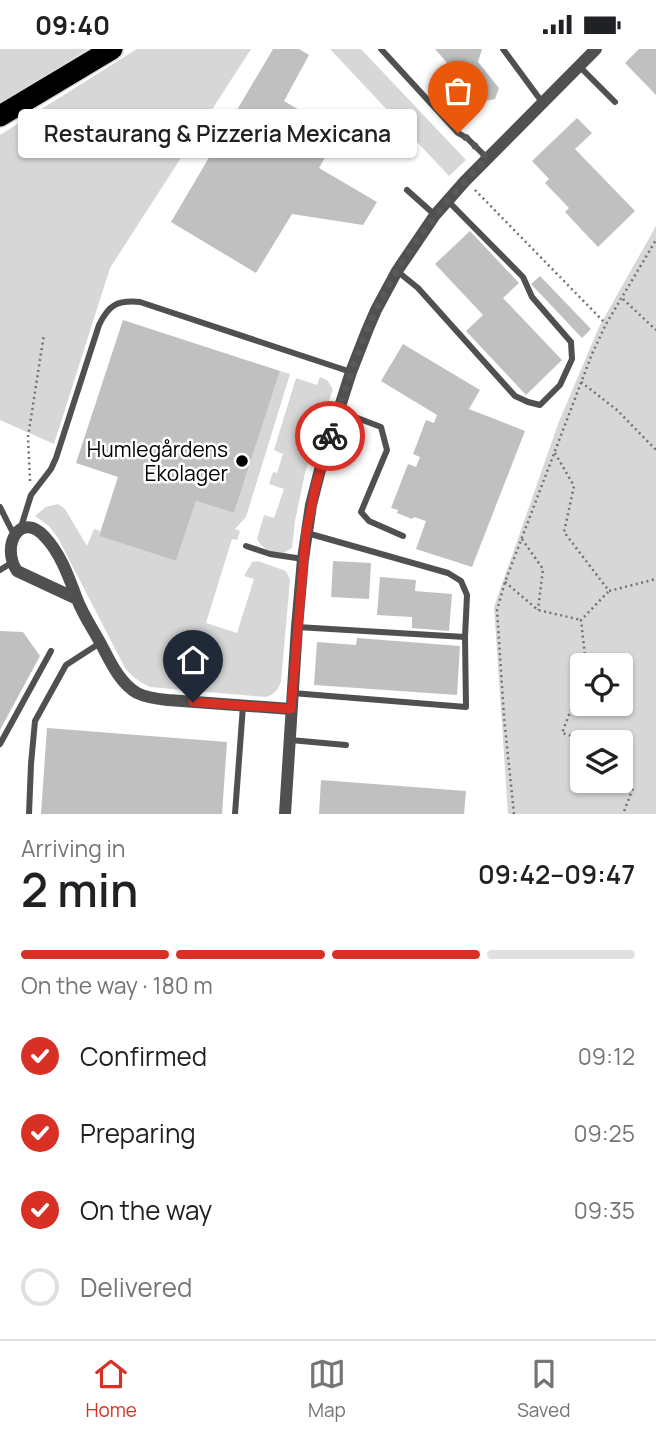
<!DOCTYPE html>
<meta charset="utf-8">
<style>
:root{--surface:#fff;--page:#f6f6f6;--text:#202124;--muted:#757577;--line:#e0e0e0;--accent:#d93025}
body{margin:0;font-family:Manrope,sans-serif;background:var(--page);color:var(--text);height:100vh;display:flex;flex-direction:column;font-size:26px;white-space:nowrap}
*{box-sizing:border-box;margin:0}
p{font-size:23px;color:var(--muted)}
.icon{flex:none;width:38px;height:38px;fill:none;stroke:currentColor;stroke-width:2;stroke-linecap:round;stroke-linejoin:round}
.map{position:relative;height:765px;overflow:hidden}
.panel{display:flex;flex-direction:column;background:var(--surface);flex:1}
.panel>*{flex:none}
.tools{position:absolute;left:570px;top:604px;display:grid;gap:14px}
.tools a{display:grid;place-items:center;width:63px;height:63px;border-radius:7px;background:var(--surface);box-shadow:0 2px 5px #0004;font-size:35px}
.pin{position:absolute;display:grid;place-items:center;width:60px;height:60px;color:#fff;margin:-72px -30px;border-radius:50% 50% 50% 0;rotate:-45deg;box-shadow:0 0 7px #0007}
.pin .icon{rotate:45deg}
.courier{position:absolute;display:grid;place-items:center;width:70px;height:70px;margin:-35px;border:5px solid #d93025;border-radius:50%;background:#fff;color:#222;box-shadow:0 2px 9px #0007}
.bubble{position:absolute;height:49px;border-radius:7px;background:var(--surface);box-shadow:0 2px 5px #0004;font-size:23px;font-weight:600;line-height:49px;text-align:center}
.headline em{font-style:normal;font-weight:600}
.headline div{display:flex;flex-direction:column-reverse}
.headline{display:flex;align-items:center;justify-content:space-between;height:119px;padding:0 21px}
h1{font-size:46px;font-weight:600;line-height:52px}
.bar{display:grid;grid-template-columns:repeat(4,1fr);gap:10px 7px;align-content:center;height:84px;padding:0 21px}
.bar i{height:9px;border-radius:5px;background:var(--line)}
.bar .on{background:var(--accent)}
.bar p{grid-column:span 4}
ol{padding:0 21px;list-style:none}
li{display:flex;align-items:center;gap:21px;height:77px}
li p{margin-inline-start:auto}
li .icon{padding:7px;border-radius:50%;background:var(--accent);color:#fff;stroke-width:4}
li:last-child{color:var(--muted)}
li i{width:38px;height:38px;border:4px solid var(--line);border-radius:50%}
.status{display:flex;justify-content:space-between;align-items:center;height:49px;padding:0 35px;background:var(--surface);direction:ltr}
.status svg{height:19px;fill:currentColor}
.menu{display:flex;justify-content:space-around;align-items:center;height:98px;border-top:2px solid var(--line);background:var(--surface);font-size:19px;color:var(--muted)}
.menu a{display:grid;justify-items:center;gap:4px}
.menu .on{color:var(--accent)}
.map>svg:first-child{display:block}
.green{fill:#d7d7d7;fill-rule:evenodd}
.building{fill:#c0c0c0}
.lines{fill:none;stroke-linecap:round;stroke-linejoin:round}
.motorway-casing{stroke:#dbdbdb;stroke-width:24}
.path{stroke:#727272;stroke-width:2.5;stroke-dasharray:2 3.5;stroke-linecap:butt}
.service{stroke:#505050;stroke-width:6}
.minor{stroke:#505050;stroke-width:12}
.motorway{stroke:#000;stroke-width:21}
.done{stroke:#595959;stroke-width:7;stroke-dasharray:0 12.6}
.route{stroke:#d93025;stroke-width:9}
.poi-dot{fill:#000;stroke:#fff;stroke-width:2.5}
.labels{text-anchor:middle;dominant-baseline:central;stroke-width:5;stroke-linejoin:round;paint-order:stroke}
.poi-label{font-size:21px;fill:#000;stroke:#fff;text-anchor:end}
</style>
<div class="status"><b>09:40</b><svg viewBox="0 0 49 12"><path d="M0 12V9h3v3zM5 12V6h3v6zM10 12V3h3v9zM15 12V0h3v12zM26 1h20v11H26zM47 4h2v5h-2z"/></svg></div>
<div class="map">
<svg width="656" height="765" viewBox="0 0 656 765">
<rect width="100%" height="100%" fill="#fff"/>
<g class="green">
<path d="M0 0H88L0 55Z"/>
<path d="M137 0H251L110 219 54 395 0 371V86Z"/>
<path d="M330 0H361L466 111 449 127Z"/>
<path d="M656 177V765H508L494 558 558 375 599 278ZM583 616H621V654H583ZM583 693H621V732H583Z"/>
<path d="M280 322 290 325 246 468 235 480 240 482 237 491 232 490 206 574 237 584 254 530 244 527 252 513 258 512 286 522 290 531 281 632C278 641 274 647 264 648L150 638C140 633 132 628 125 619L58 489 49 477 35 467 46 458 58 455 65 460 87 497 94 480 100 482 99 487 176 512 196 452 234 464Z"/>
<path d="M320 328 327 331 333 340 305 424 295 472 292 499 282 505C270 503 263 501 257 490L264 466 274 469 284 440 269 435 273 423 277 424 283 405 274 401 296 329 317 336Z"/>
</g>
<g class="building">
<path d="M273 0H299L309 6 284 52 339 84 319 119 377 153 363 176 292 165 256 224 171 173Z"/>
<path d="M435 0H482L478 13 499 39 495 50 481 53Z"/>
<path d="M639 0H656V46L625 14Z"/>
<path d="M577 69 592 84 575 100 635 162 598 198 565 163 569 159 545 134 549 130 532 112Z"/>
<path d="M470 182 519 234 503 249 562 311 526 346 466 282 483 266 435 215Z"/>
<path d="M540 227 591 280 582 289 531 235Z"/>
<path d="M123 271 280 322 234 464 196 452 176 512 99 487 118 428 76 414Z"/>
<path d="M403 295 480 341 469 360 525 382 472 518 416 500 426 472 414 468 412 470 397 464 398 461 391 459 408 415 416 418 420 408 413 405 426 371 434 374 437 366 381 332Z"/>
<path d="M333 512 371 514 369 550 331 548Z"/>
<path d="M380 528 416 531 415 542 452 545 449 582 412 579V568L377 566Z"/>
<path d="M0 582 23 583 40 607 0 681Z"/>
<path d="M357 589 460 597 457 646 314 636 317 593 356 596Z"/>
<path d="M47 679 227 693 222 765H41Z"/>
<path d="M321 731 466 742 464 765H319Z"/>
</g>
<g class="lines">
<g class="motorway-casing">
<path id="motorway" d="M0 67 112 0"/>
</g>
<g class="path">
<path d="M475 141 605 274"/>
<path d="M623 250 656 281"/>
<path d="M581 333 617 361 656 401"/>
<path d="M555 404 574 437 564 483 609 542 656 530"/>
<path d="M30 432 28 388 44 285"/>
<path d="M522 490 543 520 538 561"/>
<path d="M505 533 538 561 581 571"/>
<path d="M586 616 581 571 609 542"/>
<path d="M583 629 562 684 593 693"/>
<path d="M621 715 633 739 623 765"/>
<path d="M514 765 504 668 497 561 505 533 592 305 606 275 656 191"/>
</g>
<g class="service">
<path d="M381 0 458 84 467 89 487 109"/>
<path d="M503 0 542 53"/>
<path d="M579 17 615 53"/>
<path d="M407 141 435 166"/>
<path d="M397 222 418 239 515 347 528 353 540 356 560 336 572 310 571 293 532 248 523 228 447 151"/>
<path d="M339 362 381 378 387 401 361 463 369 472 403 487"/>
<path d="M0 458 12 482"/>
<path d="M21 478 31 446 51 420 56 409 99 276C109 255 118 251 140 253L351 323"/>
<path d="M246 497 270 505 303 510"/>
<path d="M0 521 8 516"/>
<path d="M297 578 465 588"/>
<path d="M292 644 466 658 465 588 467 546 461 532 448 524 307 484"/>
<path d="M290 691 346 696"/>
<path d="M0 695 51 602"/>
<path d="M29 765 31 715 35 672 66 616 100 594"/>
<path d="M235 765 243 657"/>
</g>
<g class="minor">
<path d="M77 550 17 522C0 496 21 461 45 488 61 505 69 529 77 550 83 566 94 582 102 597 111 614 120 634 137 644 147 649 158 650 168 651L291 660"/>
<path d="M285 765 297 578 303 510 311 456 321 417 351 323 367 282 376 261 397 222 435 166 465 132 596 0"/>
</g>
<use href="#motorway" class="motorway"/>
</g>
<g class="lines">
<path class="done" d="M330 387C344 345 357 301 376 261 403 203 443 154 487 109L467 89 458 84"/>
<path class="route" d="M193 653 291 660 306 484 316 436 330 387"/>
</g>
<circle class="poi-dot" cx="242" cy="412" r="7"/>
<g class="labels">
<g class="poi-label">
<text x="228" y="400">Humlegårdens<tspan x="228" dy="24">Ekolager</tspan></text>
</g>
</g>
</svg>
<div class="tools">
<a><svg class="icon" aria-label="locate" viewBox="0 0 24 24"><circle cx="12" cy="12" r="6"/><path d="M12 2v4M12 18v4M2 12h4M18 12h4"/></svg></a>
<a><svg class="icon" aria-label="layers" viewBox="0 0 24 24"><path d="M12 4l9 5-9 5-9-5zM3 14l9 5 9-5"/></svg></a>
</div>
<div class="pin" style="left:458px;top:84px;background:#ea580c"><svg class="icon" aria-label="bag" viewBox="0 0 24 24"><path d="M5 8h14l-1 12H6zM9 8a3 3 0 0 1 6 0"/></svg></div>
<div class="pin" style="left:193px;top:653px;background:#1f2937"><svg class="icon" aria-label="home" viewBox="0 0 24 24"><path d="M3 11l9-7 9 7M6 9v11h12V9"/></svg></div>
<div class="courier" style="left:330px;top:387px"><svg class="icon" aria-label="bike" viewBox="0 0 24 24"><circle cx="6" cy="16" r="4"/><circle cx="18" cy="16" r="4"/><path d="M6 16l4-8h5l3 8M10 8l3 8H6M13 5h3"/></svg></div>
<div class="bubble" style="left:18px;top:60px;width:399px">Restaurang &amp; Pizzeria Mexicana</div>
</div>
<section class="panel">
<div class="headline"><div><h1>2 min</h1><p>Arriving in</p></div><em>09:42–09:47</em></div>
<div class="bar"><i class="on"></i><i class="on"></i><i class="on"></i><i></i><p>On the way · 180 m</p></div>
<ol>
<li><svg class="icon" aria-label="check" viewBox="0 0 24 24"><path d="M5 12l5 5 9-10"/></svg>Confirmed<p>09:12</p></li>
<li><svg class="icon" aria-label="check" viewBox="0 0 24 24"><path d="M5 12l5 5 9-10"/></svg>Preparing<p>09:25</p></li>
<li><svg class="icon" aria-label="check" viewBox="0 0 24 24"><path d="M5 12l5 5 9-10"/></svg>On the way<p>09:35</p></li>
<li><i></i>Delivered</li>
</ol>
</section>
<nav class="menu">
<a class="on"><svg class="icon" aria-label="home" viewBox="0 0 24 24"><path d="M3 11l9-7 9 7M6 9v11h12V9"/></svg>Home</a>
<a><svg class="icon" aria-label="map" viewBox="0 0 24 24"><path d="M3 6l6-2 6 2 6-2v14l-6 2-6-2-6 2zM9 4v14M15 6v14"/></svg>Map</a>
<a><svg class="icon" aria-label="saved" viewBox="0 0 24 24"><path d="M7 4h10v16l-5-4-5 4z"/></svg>Saved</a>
</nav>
